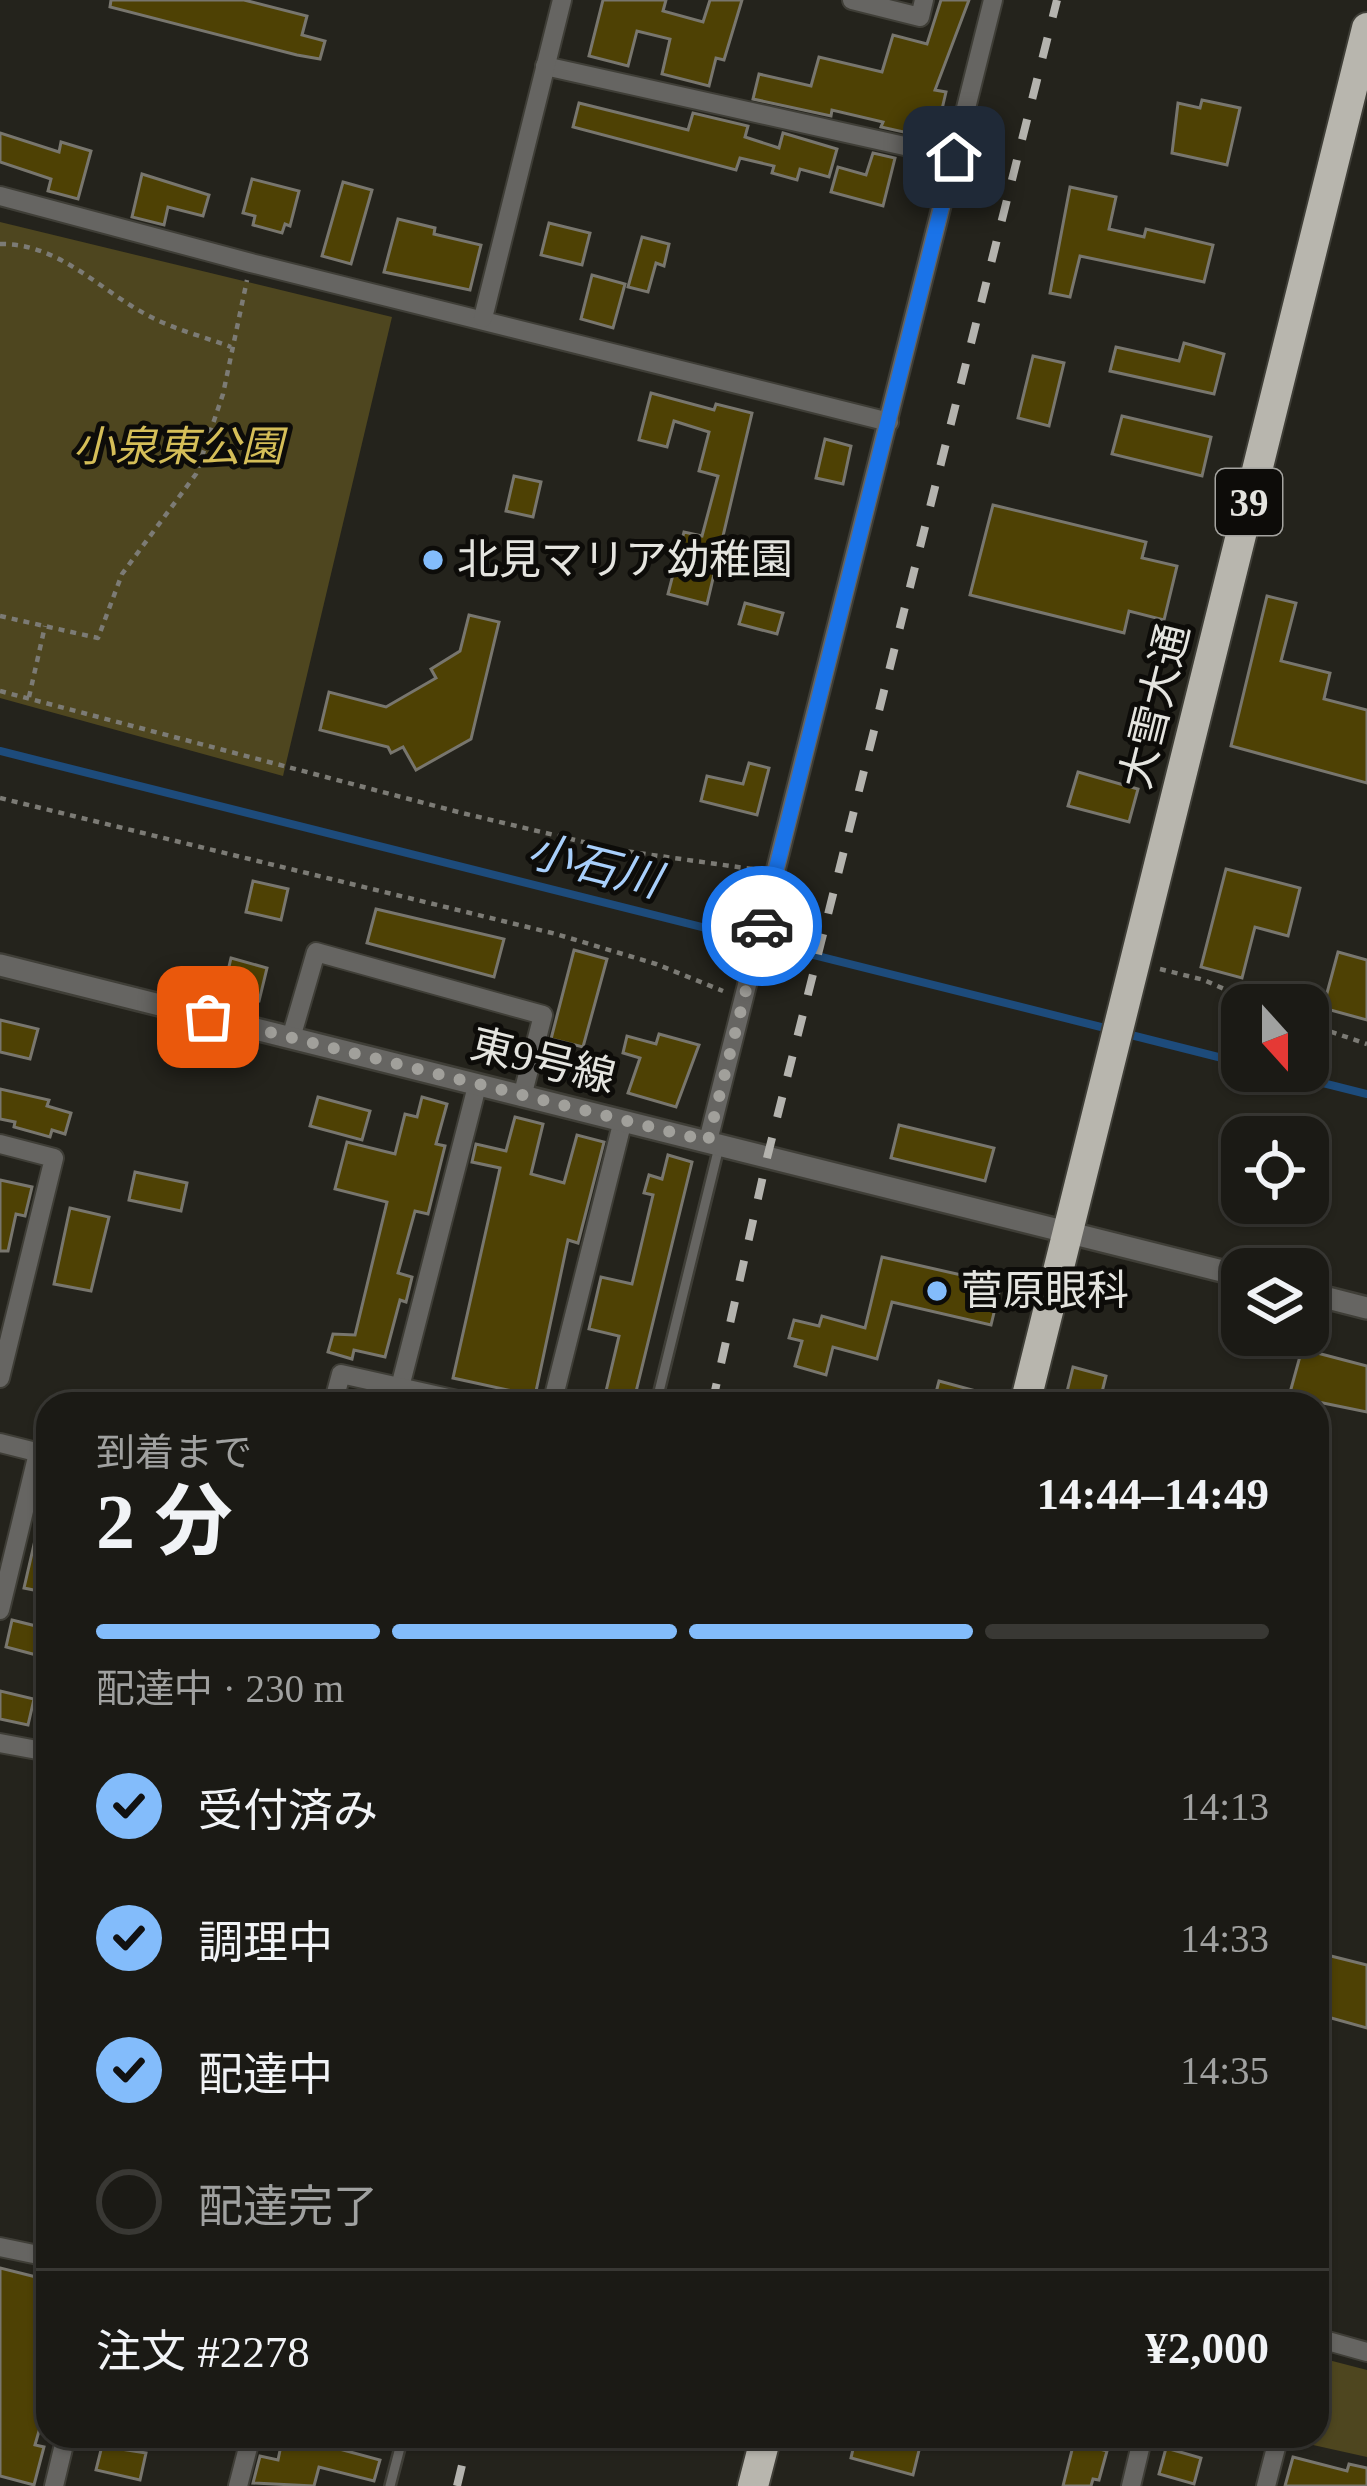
<!DOCTYPE html>
<html lang="ja">
<meta charset="utf-8">
<style>
:root{--surface:#1b1a15;--page:#282722;--text:#f1f3f6;--muted:#a0a1a0;--line:#393834;--accent:#83bcfb}
body{margin:0;font-family:"Times New Roman","Noto Sans JP",serif;background:var(--page);color:var(--text);height:100vh;display:flex;flex-direction:column;font-size:45px;white-space:nowrap}
*{box-sizing:border-box;margin:0}
p{font-size:39px;color:var(--muted)}
.icon{flex:none;width:66px;height:66px;fill:none;stroke:currentColor;stroke-width:2;stroke-linecap:round;stroke-linejoin:round}
.map{position:relative;flex:1;overflow:hidden}
.sheet{position:absolute;left:36px;top:1392px;width:1293px;height:1056px;display:flex;flex-direction:column;background:var(--surface);border-radius:36px;box-shadow:0 3px 9px #0004,0 0 0 3px var(--line)}
.sheet>*{flex:none}
.needle{width:78px;rotate:159deg}
.controls{position:absolute;left:1221px;top:984px;display:grid;gap:24px}
.controls a{display:grid;place-items:center;width:108px;height:108px;border-radius:24px;background:var(--surface);box-shadow:0 3px 9px #0004,0 0 0 3px var(--line);font-size:60px}
.pin{position:absolute;display:grid;place-items:center;width:102px;height:102px;color:#fff;margin:-51px;border-radius:24px;box-shadow:0 6px 18px #0006}
.courier{position:absolute;display:grid;place-items:center;width:120px;height:120px;margin:-60px;border:9px solid #1a73e8;border-radius:50%;background:#fff;color:#222;box-shadow:0 3px 15px #0007}
.head em{font-style:normal;font-weight:700}
.head div{display:flex;flex-direction:column-reverse}
.head{display:flex;align-items:center;justify-content:space-between;height:204px;padding:0 60px}
h1{font-size:78px;font-weight:700;line-height:90px}
.bar{display:grid;grid-template-columns:repeat(4,1fr);gap:18px 12px;align-content:center;height:144px;padding:0 60px}
.bar i{height:15px;border-radius:9px;background:var(--line)}
.bar .current{background:var(--accent)}
.bar p{grid-column:span 4}
.line{display:flex;align-items:center;gap:30px;padding:0 60px;border-top:3px solid var(--line)}
.line div{flex:1}
ol{padding:0 60px;list-style:none}
li{display:flex;align-items:center;gap:36px;height:132px}
li p{margin-inline-start:auto}
li .icon{padding:12px;border-radius:50%;background:var(--accent);color:#111;stroke-width:4}
li:last-child{color:var(--muted)}
li i{width:66px;height:66px;border:6px solid var(--line);border-radius:50%}
.map>svg:first-child{display:block}
.green{fill:#4e461f}
.lines{fill:none;stroke-linecap:round;stroke-linejoin:round}
.stream{stroke:#1d4b7b;stroke-width:8}
.building{fill:#4e4104;stroke:#78766e;stroke-width:3}
.service-casing{stroke:#3f3e37;stroke-width:14}
.minor-casing{stroke:#3f3e37;stroke-width:22}
.tertiary-casing{stroke:#3f3e37;stroke-width:26}
.trunk-casing{stroke:#3f3e37;stroke-width:34}
.path{stroke:#7c7b75;stroke-width:4.5;stroke-dasharray:6 6;stroke-linecap:butt}
.service{stroke:#666562;stroke-width:9}
.minor{stroke:#666562;stroke-width:18}
.tertiary{stroke:#666562;stroke-width:21}
.trunk{stroke:#b8b6ae;stroke-width:30}
.rail{stroke:#b4b3ae;stroke-width:8;stroke-dasharray:21 21;stroke-linecap:butt}
.done{stroke:#a1a09b;stroke-width:12;stroke-dasharray:0 21.6}
.route{stroke:#1a73e8;stroke-width:15}
.poi-dot{fill:#83bcfb;stroke:#0d0c09;stroke-width:4.5}
.labels{text-anchor:middle;dominant-baseline:central;stroke-width:10;stroke-linejoin:round;paint-order:stroke}
.shield{fill:#0d0c09;stroke:#a4a39f;stroke-width:3}
.shield-label{font-size:39px;font-weight:bold;fill:#e4e4df}
.park-label{font-size:42px;font-style:italic;fill:#d5be58;stroke:#0d0c09}
.poi-label{font-size:42px;fill:#e4e4df;stroke:#0d0c09;text-anchor:start}
.street-label{font-size:42px;fill:#e4e4df;stroke:#0d0c09}
.water-label{font-size:45px;font-style:italic;fill:#a8cffb;stroke:#0d0c09}
</style>
<div class="map">
<svg width="1367" height="2486" viewBox="0 0 1367 2486">
<rect width="100%" height="100%" fill="#24231c"/>
<g class="green">
<path d="M0 222 392 317 283 776 0 698Z"/>
<path d="M1317 2357 1367 2370V2457L1286 2439 1317 2436Z"/>
</g>
<g class="lines">
<g class="stream">
<path d="M0 751 1113 1030"/>
<path d="M1127 1034 1242 1063"/>
<path d="M1275 1071 1367 1094"/>
</g>
</g>
<g class="building">
<path d="M111 0H244L307 16 302 35 325 41 320 59 297 55 110 7Z"/>
<path d="M603 0H666L663 11 703 22 710 0H742L724 60 716 58 709 86 662 74 670 39 637 31 628 66 589 56Z"/>
<path d="M941 0H969L935 90 946 92 935 139 881 127 883 122 832 110 831 116 753 99 759 74 811 86 819 57 882 72 893 35 927 44Z"/>
<path d="M1202 100 1240 108 1227 165 1172 153 1178 103 1200 108Z"/>
<path d="M579 103 688 130 693 113 748 126 745 137 779 148 783 133 837 149 829 177 800 169 797 180 772 173 774 166 740 158 736 170 573 127Z"/>
<path d="M0 133 59 152 61 142 91 151 78 199 48 191 51 179 0 162Z"/>
<path d="M873 153 895 158 883 206 831 192 838 167 866 175Z"/>
<path d="M142 174 209 195 203 216 168 207 164 225 132 217Z"/>
<path d="M252 179 299 191 290 226 285 224 282 233 253 225 255 216 243 213Z"/>
<path d="M343 182 372 190 351 264 322 256Z"/>
<path d="M1070 187 1116 197 1109 229 1144 237 1146 229 1213 245 1204 282 1080 256 1070 297 1050 293Z"/>
<path d="M398 219 435 228 434 234 481 245 470 290 384 272Z"/>
<path d="M549 223 590 233 582 265 541 255Z"/>
<path d="M642 237 669 244 664 266 656 263 648 292 628 287Z"/>
<path d="M592 275 625 284 613 328 581 319Z"/>
<path d="M1184 343 1224 354 1214 394 1110 371 1116 347 1179 361Z"/>
<path d="M1033 356 1064 363 1049 426 1018 418Z"/>
<path d="M651 393 714 410 716 404 752 413 707 604 668 594 684 532 702 536 718 476 699 471 709 432 674 421 667 447 639 440Z"/>
<path d="M1122 416 1211 437 1202 476 1112 454Z"/>
<path d="M825 439 851 446 843 484 816 478Z"/>
<path d="M514 476 541 482 533 517 506 511Z"/>
<path d="M993 505 1146 542 1142 558 1177 566 1164 620 1129 611 1124 633 970 595Z"/>
<path d="M1267 596 1296 603 1281 661 1330 673 1324 699 1367 710V783L1231 746Z"/>
<path d="M745 603 783 613 777 634 739 624Z"/>
<path d="M469 615 499 622 471 739 416 770 403 747 391 753 388 747 320 730 329 692 386 707 436 678 431 669 460 651Z"/>
<path d="M749 763 769 768 757 815 701 801 707 776 743 784Z"/>
<path d="M1078 772 1138 789 1129 822 1068 806Z"/>
<path d="M1226 869 1300 888 1288 936 1255 927 1242 978 1201 967Z"/>
<path d="M253 881 288 889 281 920 246 912Z"/>
<path d="M376 909 504 939 494 977 367 943Z"/>
<path d="M574 950 607 959 583 1047 551 1039Z"/>
<path d="M1338 952 1367 960V1020L1323 1008Z"/>
<path d="M231 958 267 968 259 1001 223 992Z"/>
<path d="M0 1020 38 1029 30 1059 0 1052Z"/>
<path d="M659 1034 699 1045 676 1107 628 1093 640 1058 623 1053 627 1036 656 1044Z"/>
<path d="M0 1089 49 1100 47 1106 71 1113 65 1134 52 1130 50 1137 14 1127 15 1122 0 1119Z"/>
<path d="M318 1097 370 1111 362 1140 310 1126Z"/>
<path d="M422 1097 447 1104 436 1144 445 1146 428 1214 415 1211 398 1273 412 1277 406 1302 400 1300 385 1357 354 1350 352 1359 328 1352 333 1334 355 1335 387 1202 335 1189 347 1142 395 1154 405 1114 417 1117Z"/>
<path d="M515 1117 543 1124 531 1174 564 1183 577 1135 604 1142 578 1243 568 1240 535 1396 453 1378 500 1168 472 1162 476 1144 506 1151Z"/>
<path d="M899 1125 994 1148 985 1181 891 1158Z"/>
<path d="M668 1155 692 1162 633 1404H603L619 1336 589 1329 601 1277 632 1284 653 1195 644 1193 649 1175 662 1179Z"/>
<path d="M135 1172 187 1183 181 1211 129 1200Z"/>
<path d="M0 1180 32 1187 25 1216 16 1214 8 1251H0Z"/>
<path d="M70 1208 109 1217 91 1291 54 1284Z"/>
<path d="M882 1257 1001 1284 991 1325 892 1302 877 1359 833 1347 826 1375 795 1366 802 1341 789 1338 794 1320 819 1326 822 1316 865 1328Z"/>
<path d="M1302 1349 1367 1366V1412L1289 1396Z"/>
<path d="M1073 1367 1106 1376 1099 1404H1064Z"/>
<path d="M939 1381 1002 1398 1001 1404H933Z"/>
<path d="M41 1514 48 1515V1593L24 1588Z"/>
<path d="M12 1620 48 1629 44 1657 6 1647Z"/>
<path d="M0 1691 34 1699 28 1725 0 1719Z"/>
<path d="M1323 1954 1367 1965V2028L1317 2014V1978Z"/>
<path d="M0 2268 48 2280V2400L35 2445 44 2447 34 2485 0 2476Z"/>
<path d="M283 2436H320L341 2441 339 2449 380 2460 374 2481 319 2467 314 2486 253 2483 260 2456 278 2460Z"/>
<path d="M856 2436H898L921 2442 913 2475 851 2458Z"/>
<path d="M1074 2442 1107 2451 1099 2480 1093 2479 1091 2486H1063Z"/>
<path d="M102 2446 146 2453 140 2480 96 2470Z"/>
<path d="M1166 2448 1201 2458 1194 2484 1159 2474Z"/>
<path d="M1293 2457 1347 2471 1349 2464 1367 2468V2486H1285Z"/>
</g>
<g class="lines">
<g class="service-casing">
<g id="service">
<path d="M656 1404 719 1147"/>
<path d="M390 2486 403 2436"/>
</g>
</g>
<g class="minor-casing">
<g id="minor">
<path d="M852 0 920 17 924 0"/>
<path d="M545 66 954 157"/>
<path d="M0 196 251 263 889 422"/>
<path d="M483 318 562 0"/>
<path d="M291 1038 316 952 543 1015 522 1097"/>
<path d="M708 1141 993 0"/>
<path d="M0 1144 54 1158 0 1378"/>
<path d="M400 1387 477 1086"/>
<path d="M333 1404 341 1374 475 1404"/>
<path d="M552 1404 623 1120"/>
<path d="M0 1443 48 1455"/>
<path d="M0 1610 38 1453"/>
<path d="M0 1743 48 1752"/>
<path d="M0 2247 48 2257"/>
<path d="M1317 2338 1367 2352"/>
<path d="M54 2486 66 2436"/>
<path d="M238 2486 251 2436"/>
<path d="M1131 2486 1143 2436"/>
<path d="M1266 2486 1279 2436"/>
</g>
</g>
<g class="tertiary-casing">
<g id="tertiary">
<path d="M0 965 1242 1276"/>
<path d="M1308 1293 1367 1308"/>
</g>
</g>
<g class="trunk-casing">
<g id="trunk">
<path d="M1025 1404 1367 28"/>
<path d="M753 2486 766 2436"/>
</g>
</g>
<g class="path">
<path d="M0 244C60 243 101 292 151 317 176 330 205 337 231 347"/>
<path d="M0 616 98 638 122 574 196 474 223 394 247 280"/>
<path d="M0 691 462 813 617 850 759 870"/>
<path d="M29 697 45 626"/>
<path d="M0 798 556 934 656 964 723 991"/>
<path d="M1160 969 1204 980 1260 1005"/>
<path d="M1308 1024 1367 1044"/>
</g>
<use href="#service" class="service"/>
<use href="#minor" class="minor"/>
<use href="#tertiary" class="tertiary"/>
<use href="#trunk" class="trunk"/>
<g class="rail">
<path d="M712 1404 767 1158 1057 0"/>
<path d="M457 2486 469 2436"/>
</g>
</g>
<g class="lines">
<path class="done" d="M208 1017 708 1141 762 926"/>
<path class="route" d="M762 926 954 157"/>
</g>
<g class="poi-dot">
<circle cx="433" cy="560" r="12"/>
<circle cx="937" cy="1291" r="12"/>
</g>
<g class="labels">
<rect class="shield" x="1216" y="469" width="66" height="66" rx="9"/>
<g class="shield-label">
<text x="1249" y="502">39</text>
</g>
<g class="park-label">
<text x="178" y="447">小泉東公園</text>
</g>
<g class="poi-label">
<text x="457" y="560">北見マリア幼稚園</text>
<text x="961" y="1291">菅原眼科</text>
</g>
<g class="street-label">
<text transform="translate(1155 706) rotate(-76)">大雪大通</text>
<text transform="translate(543 1061) rotate(14)">東9号線</text>
</g>
<g class="water-label">
<text transform="translate(594 866) rotate(14)">小石川</text>
</g>
</g>
</svg>
<div class="controls">
<a><svg class="needle" viewBox="-14 -14 28 28"><path d="M0-13l5 13h-10z" fill="#e53935"/><path d="M0 13l5-13h-10z" fill="#a0a1a0"/></svg></a>
<a><svg class="icon" aria-label="locate" viewBox="0 0 24 24"><circle cx="12" cy="12" r="6"/><path d="M12 2v4M12 18v4M2 12h4M18 12h4"/></svg></a>
<a><svg class="icon" aria-label="layers" viewBox="0 0 24 24"><path d="M12 4l9 5-9 5-9-5zM3 14l9 5 9-5"/></svg></a>
</div>
<div class="pin" style="left:208px;top:1017px;background:#ea580c"><svg class="icon" aria-label="bag" viewBox="0 0 24 24"><path d="M5 8h14l-1 12H6zM9 8a3 3 0 0 1 6 0"/></svg></div>
<div class="pin" style="left:954px;top:157px;background:#1f2937"><svg class="icon" aria-label="home" viewBox="0 0 24 24"><path d="M3 11l9-7 9 7M6 9v11h12V9"/></svg></div>
<div class="courier" style="left:762px;top:926px"><svg class="icon" aria-label="car" viewBox="0 0 24 24"><path d="M5 17H2v-5l4-1 3-4h7l3 4 3 1v5h-3M9 17h6M6 11h13"/><circle cx="7" cy="17" r="2"/><circle cx="17" cy="17" r="2"/></svg></div>
<section class="sheet">
<div class="head"><div><h1>2 分</h1><p>到着まで</p></div><em>14:44–14:49</em></div>
<div class="bar"><i class="current"></i><i class="current"></i><i class="current"></i><i></i><p>配達中 · 230 m</p></div>
<ol>
<li><svg class="icon" aria-label="check" viewBox="0 0 24 24"><path d="M5 12l5 5 9-10"/></svg>受付済み<p>14:13</p></li>
<li><svg class="icon" aria-label="check" viewBox="0 0 24 24"><path d="M5 12l5 5 9-10"/></svg>調理中<p>14:33</p></li>
<li><svg class="icon" aria-label="check" viewBox="0 0 24 24"><path d="M5 12l5 5 9-10"/></svg>配達中<p>14:35</p></li>
<li><i></i>配達完了</li>
</ol>
<div class="line" style="height:156px"><div>注文 #2278</div><b>¥2,000</b></div>
</section>
</div>
